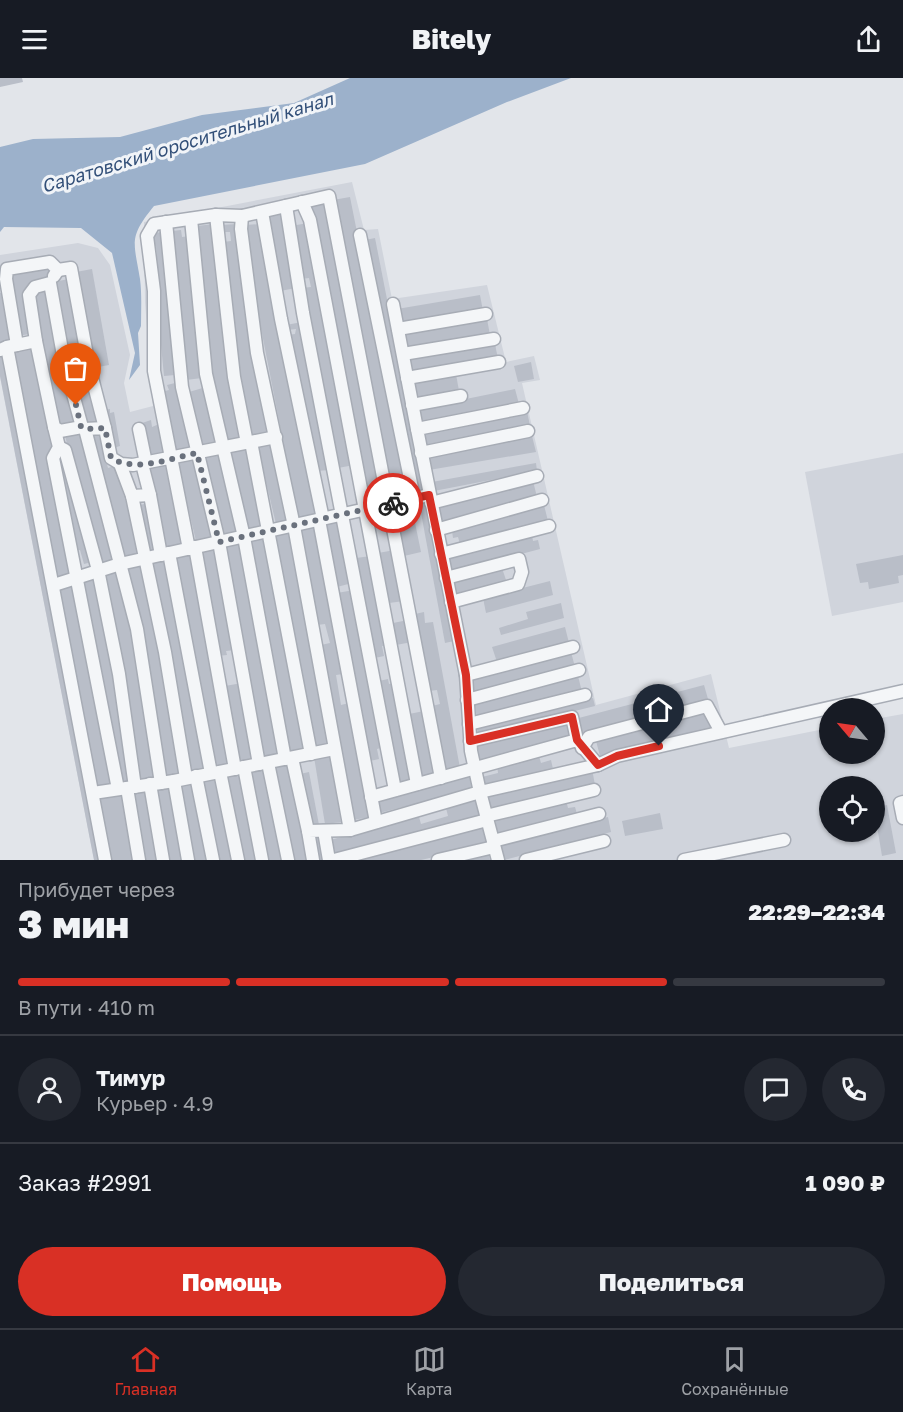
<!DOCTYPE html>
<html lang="ru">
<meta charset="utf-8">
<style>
:root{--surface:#171b24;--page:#242831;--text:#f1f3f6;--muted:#9ea1a6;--line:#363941;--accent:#d93025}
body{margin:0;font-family:"Golos Text",sans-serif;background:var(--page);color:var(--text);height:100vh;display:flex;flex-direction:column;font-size:22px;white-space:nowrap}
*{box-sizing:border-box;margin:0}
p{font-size:20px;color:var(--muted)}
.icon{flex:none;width:33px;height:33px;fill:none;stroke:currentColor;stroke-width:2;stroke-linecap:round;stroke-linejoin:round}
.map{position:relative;height:782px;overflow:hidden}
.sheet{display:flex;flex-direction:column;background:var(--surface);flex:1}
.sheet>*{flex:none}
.needle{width:39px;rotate:299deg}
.buttons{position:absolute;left:819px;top:620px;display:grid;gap:12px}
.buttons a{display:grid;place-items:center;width:66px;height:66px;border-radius:50%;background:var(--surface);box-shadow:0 2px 4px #0004;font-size:30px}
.pin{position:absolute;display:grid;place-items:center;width:51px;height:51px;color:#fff;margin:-62px -26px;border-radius:50% 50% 50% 0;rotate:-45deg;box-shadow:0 0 6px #0007}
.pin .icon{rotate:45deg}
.courier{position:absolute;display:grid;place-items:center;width:60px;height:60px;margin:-30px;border:4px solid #d93025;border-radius:50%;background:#fff;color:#222;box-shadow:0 2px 8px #0007}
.summary em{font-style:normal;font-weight:800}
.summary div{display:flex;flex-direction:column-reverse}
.summary{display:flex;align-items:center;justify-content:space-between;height:102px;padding:0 18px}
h1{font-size:39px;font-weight:800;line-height:45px}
.bar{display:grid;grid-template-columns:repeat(4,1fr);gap:9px 6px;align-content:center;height:72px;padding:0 18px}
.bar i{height:8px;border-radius:4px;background:var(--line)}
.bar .current{background:var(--accent)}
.bar p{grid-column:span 4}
.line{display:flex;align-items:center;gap:15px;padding:0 18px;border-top:2px solid var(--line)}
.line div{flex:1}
.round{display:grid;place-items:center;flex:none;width:63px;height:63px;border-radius:32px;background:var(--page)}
.cta{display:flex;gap:12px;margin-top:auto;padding:12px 18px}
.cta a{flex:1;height:69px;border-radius:36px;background:var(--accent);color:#fff;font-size:24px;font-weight:800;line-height:69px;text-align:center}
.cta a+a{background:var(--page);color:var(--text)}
header{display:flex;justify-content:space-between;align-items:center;height:78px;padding:0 18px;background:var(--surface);font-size:27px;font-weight:800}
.menu{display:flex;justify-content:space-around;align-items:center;height:84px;border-top:2px solid var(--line);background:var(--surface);font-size:16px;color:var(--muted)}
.menu a{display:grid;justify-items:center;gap:3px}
.menu .current{color:var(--accent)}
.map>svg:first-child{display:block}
.built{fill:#d0d4dc;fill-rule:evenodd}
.water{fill:#9cb1cb}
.building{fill:#b9bec8}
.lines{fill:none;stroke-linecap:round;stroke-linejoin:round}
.minor-casing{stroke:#a7acb5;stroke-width:15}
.minor{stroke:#f4f6f8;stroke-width:12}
.done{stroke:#6a717d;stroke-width:6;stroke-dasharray:0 10.8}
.route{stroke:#d93025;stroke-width:8}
.labels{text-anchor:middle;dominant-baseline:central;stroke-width:6;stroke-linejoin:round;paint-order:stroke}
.water-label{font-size:18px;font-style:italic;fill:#324f78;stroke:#f1f4f8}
</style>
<header><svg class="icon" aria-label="menu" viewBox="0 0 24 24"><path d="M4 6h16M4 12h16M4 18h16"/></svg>Bitely<svg class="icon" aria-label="share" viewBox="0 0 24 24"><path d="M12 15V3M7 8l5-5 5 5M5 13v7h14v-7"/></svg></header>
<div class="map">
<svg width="903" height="782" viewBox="0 0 903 782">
<rect width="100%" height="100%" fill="#e2e5ea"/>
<g class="built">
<path d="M352 104 364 152 378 151 392 221 487 207 506 284 534 278 540 302 522 305 596 627 711 596 729 670 829 650 830 675H874L875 641 903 636V782H94L0 299V177L78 165 98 170 110 187 130 277 124 305 130 334 153 328 145 224 144 144ZM830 708H874V753H830Z"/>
<path d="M903 375V524L832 538 805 394Z"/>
</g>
<path class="water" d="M350 0H571L507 24 365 86 154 128C128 160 134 164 140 201 142 217 141 233 141 248L138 255 140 287 129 302 135 275 112 175 81 150 4 149 0 154V69L33 61 120 59 202 37 294 25Z"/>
<g class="building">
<path d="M0 0H22L23 4 0 9Z"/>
<path d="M350 119 409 415 391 418 333 122Z"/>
<path d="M327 125 387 423 369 426 311 128Z"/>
<path d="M283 135 296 210 280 213 267 138Z"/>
<path d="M308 145 354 387 338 390 302 210 311 209 309 200 301 201 291 148Z"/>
<path d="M214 146 242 359 227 362 210 302 207 270H210L197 148Z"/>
<path d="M237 146 255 298 268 357 250 360 237 297 223 164 231 163 230 154H221V147Z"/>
<path d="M262 146 319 437 298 440 249 189 245 147Z"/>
<path d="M181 152 182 159 190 158 202 300 186 302 172 153Z"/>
<path d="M163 154 175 297 164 298 156 215H160L156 168H152L151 160 155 159V155Z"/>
<path d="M375 160 424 410 416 412 365 162Z"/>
<path d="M51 188 52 201 25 215 29 256 18 258 9 193Z"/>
<path d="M92 191 109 287 93 290 76 194Z"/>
<path d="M69 201 101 345 84 347 53 204Z"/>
<path d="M49 211 76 345 59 348 31 222 33 213Z"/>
<path d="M6 214 14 263 0 266V215Z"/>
<path d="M480 217 483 233 400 247 397 231Z"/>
<path d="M487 241 490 257 405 271 402 255Z"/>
<path d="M302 244 331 392 315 393 287 257 295 256 296 251 287 252 286 247Z"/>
<path d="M495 266 498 281 410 295 407 280Z"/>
<path d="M31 267 54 361 50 375 72 499 57 503 12 273Z"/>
<path d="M6 276 103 782H94L0 298V277Z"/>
<path d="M531 284 534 301 518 304 514 288Z"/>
<path d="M456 296 459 313 414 321 411 305Z"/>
<path d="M175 305 191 370 175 374 161 314 169 312 167 307Z"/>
<path d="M206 309 219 365 201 368 189 314Z"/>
<path d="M515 311 519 326 420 345 417 331Z"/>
<path d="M110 331V335L114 334 120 368 113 370 104 332Z"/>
<path d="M527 333 530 348 425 367 422 353Z"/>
<path d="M151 342 152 349 159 346 167 376 151 380 142 345Z"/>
<path d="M80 353 117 484 100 489 65 358Z"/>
<path d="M98 354 108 390 114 388 135 451 139 477 122 481 119 453 91 356Z"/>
<path d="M532 358 536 374 429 392 427 378Z"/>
<path d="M272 363 291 443 276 446 257 366Z"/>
<path d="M245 370 264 450 249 453 230 373Z"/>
<path d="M220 376 239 456 223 459 205 380Z"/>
<path d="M64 378 92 484 84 486 80 472 73 473 55 381Z"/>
<path d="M192 380 211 460 196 463 177 383Z"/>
<path d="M536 385 537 393 434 413 432 404Z"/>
<path d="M165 386 170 411 174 410 177 429 174 430 182 469 164 473 148 390Z"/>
<path d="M533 403 537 419 441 445 436 429Z"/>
<path d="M427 422 454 563 445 565 419 424Z"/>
<path d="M148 425 158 475 148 476 140 427Z"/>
<path d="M411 425 421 474 404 478 394 429Z"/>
<path d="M544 427 548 443 460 466 458 459 453 460 452 453Z"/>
<path d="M340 442 352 505 337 509 325 445Z"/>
<path d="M316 447 343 596 336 597 341 627 349 625 370 739 353 742 321 567 330 565 325 546 317 547 300 450Z"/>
<path d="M292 454 330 668 313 672 276 458Z"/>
<path d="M532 457 533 463 538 462 540 471 450 495 446 479Z"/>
<path d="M266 459 305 673 288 677 251 463Z"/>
<path d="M241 466 282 677 263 681 225 469Z"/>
<path d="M217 471 235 572 226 573 227 577 218 578 201 474Z"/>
<path d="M395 472 404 523 389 525 378 475Z"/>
<path d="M193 475 231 687 213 690 174 478Z"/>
<path d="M903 477V497L898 498 899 505 869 511 868 504 860 505 856 486Z"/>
<path d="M371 478 389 567 382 568 384 578 375 580 356 480Z"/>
<path d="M167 479 206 693 189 696 150 483Z"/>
<path d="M142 485 165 583 181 697 164 699 124 487Z"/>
<path d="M502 490 507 505 455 519 451 505Z"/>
<path d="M117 491 136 569 157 702 139 704 134 658 103 495Z"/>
<path d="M97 499 111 567 130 704 122 706 79 505Z"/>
<path d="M550 503 553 517 486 535 483 520Z"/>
<path d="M74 507 113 707 96 711 59 511Z"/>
<path d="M354 512 384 669 377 671 379 681 370 683 337 515Z"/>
<path d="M561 525 564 540 501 557 499 550 528 541 526 534Z"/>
<path d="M424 534 425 545 433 544 460 690 444 693 432 628 440 626 437 612 429 613 415 536Z"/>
<path d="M408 542 412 564 396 567 393 545Z"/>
<path d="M565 549 569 565 497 584 492 569Z"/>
<path d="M571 574 575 589 472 615 468 601Z"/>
<path d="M578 598 582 614 477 640 474 624Z"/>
<path d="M388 601 389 606 395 605 413 702 398 705 379 603Z"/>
<path d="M242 605 255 681 237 684 225 608Z"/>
<path d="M704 607 708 621 579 656 575 641Z"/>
<path d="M593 620 595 628 478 657 477 649Z"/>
<path d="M424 633 436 695 420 698 409 636Z"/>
<path d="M707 633 711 650 600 678 596 663Z"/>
<path d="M569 643 573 658 480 682 477 667Z"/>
<path d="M330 676 341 744 325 746 314 679Z"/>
<path d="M539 678 541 685 551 682 553 691 483 707 482 699 498 695 497 687Z"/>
<path d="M290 684 310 782H291L274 688Z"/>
<path d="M266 690 284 782H266L250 694Z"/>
<path d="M592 691 595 707 491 730 488 715Z"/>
<path d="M241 692 259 782H240L225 696Z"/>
<path d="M309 694 319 747 311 749 300 696Z"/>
<path d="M470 696 473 711 379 735 376 721Z"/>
<path d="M217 698 234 782H216L202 701Z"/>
<path d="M194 702 210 782H192L179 705Z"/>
<path d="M170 707 185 782H167L157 710Z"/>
<path d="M146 713 152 758 155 757 161 782H143L131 715Z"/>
<path d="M123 715 135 782H110L98 719Z"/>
<path d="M477 721 481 740 334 777 330 762 419 739 421 746 448 738 446 730Z"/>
<path d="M566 722 568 730 575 729 577 736 498 757 495 741Z"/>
<path d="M887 727 896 775 882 778 874 730Z"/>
<path d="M660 735 663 751 625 758 622 743Z"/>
<path d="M608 739 611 754 504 782 500 767Z"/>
<path d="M484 749 489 766 421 782H358Z"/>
<path d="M320 757 325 782H317L313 759Z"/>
<path d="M488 773 490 782H457Z"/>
</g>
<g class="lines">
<g class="minor-casing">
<g id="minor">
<path d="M302 124 310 142 417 706"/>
<path d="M286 128 303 235 395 712"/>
<path d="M262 134 281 241 323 441"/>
<path d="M216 137 234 299 247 365"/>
<path d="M242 138 241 151 257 275 294 448 350 752"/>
<path d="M191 141 206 296 244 459 285 681"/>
<path d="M166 144 182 309 219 464 259 686"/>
<path d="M360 157 414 420"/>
<path d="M58 192 71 190 89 288 105 350"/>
<path d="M393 226 417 351"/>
<path d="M398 251 486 236"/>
<path d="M36 263 29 217 35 209 50 205 64 283 82 349"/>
<path d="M17 267 6 201 7 191 50 184 58 192 54 198"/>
<path d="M7 269 36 263 54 349 60 353 82 349 85 351 105 350 111 380 121 386 133 387 276 359"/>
<path d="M0 272 7 269 105 782"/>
<path d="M403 276 494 261"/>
<path d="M407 300 499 284"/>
<path d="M412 327 461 318"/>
<path d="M523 330 417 351 466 597 471 673 480 714 598 687 617 678 903 613"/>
<path d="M54 349 59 369 53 380 118 711"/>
<path d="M85 351 137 551 161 705"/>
<path d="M139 351 146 385"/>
<path d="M251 364 311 676"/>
<path d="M59 369 65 372 98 492 119 596 135 709"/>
<path d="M421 375 528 353"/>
<path d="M120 386 132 418 150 417 142 386"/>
<path d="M150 417 161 477"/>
<path d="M132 418 165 574 186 700"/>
<path d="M431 425 537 398"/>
<path d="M319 442 376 744"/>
<path d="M436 452 542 422"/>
<path d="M195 469 235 691"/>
<path d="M189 471 154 293V213L147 158 154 146 216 137 242 138 329 118 441 700"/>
<path d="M169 475 211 695"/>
<path d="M441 476 549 448"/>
<path d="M446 500 519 481 522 494 518 506 451 524"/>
<path d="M54 507 120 486 429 417"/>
<path d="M466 597 573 569"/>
<path d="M467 622 579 592"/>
<path d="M469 646 585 617"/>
<path d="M470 663 572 639 577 662"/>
<path d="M582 670 589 659 707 628 721 654"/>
<path d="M292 680 308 753"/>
<path d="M268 685 288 782"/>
<path d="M244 689 262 782"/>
<path d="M220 694 238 782"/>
<path d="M196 698 213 782"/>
<path d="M174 703 188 782"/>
<path d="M150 706 163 782"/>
<path d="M127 710 139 782"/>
<path d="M93 715 174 703 334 671"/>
<path d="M371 719 577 662 598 687"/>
<path d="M903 724 900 725 903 740"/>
<path d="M486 738 594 712"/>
<path d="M324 753 329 782"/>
<path d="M493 763 599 736"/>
<path d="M313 782 308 753 350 752 480 714 498 782"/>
<path d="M334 782 487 742"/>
<path d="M438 782 494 769"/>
<path d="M526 782 604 763"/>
<path d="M684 782 784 762"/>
</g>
</g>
<use href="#minor" class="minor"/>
</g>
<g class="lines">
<path class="done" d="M76 327 81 349 85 351 105 350 111 380C135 395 171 380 197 375L219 464 393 425"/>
<path class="route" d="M393 425 429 417 466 597 470 663 572 639 577 662 598 687 617 678 659 668"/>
</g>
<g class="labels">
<g class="water-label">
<text transform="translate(187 64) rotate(-17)">Саратовский оросительный канал</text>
</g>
</g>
</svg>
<div class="buttons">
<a><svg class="needle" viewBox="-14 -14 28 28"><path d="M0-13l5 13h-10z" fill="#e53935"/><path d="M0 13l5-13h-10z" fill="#9ea1a6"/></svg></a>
<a><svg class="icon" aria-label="locate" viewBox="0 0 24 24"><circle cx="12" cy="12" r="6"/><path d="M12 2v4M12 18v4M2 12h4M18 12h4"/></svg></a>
</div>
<div class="pin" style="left:76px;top:327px;background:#ea580c"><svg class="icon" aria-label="bag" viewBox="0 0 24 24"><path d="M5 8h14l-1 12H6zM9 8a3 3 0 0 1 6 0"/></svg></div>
<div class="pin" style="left:659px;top:668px;background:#1f2937"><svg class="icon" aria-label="home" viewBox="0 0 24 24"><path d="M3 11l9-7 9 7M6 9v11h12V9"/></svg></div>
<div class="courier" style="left:393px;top:425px"><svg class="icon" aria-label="bike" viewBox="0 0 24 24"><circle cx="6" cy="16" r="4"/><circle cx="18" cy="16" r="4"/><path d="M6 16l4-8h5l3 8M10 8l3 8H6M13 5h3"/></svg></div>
</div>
<section class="sheet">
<div class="summary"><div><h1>3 мин</h1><p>Прибудет через</p></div><em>22:29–22:34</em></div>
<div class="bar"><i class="current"></i><i class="current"></i><i class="current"></i><i></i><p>В пути · 410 m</p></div>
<div class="line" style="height:108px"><a class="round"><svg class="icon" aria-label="person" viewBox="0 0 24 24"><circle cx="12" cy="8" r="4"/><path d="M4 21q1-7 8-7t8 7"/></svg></a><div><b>Тимур</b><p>Курьер · 4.9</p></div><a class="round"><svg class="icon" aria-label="chat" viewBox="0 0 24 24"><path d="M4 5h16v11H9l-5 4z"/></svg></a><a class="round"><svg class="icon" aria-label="phone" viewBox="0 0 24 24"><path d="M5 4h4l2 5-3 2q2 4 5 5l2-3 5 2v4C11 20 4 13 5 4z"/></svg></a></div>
<div class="line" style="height:78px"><div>Заказ #2991</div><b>1 090 ₽</b></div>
<div class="cta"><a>Помощь</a><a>Поделиться</a></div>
</section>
<nav class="menu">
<a class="current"><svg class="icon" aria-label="home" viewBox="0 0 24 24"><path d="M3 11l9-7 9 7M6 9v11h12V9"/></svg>Главная</a>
<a><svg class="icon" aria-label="map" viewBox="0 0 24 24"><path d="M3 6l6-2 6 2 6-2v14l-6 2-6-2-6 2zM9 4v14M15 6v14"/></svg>Карта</a>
<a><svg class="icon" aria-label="saved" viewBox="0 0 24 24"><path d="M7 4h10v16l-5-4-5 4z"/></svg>Сохранённые</a>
</nav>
